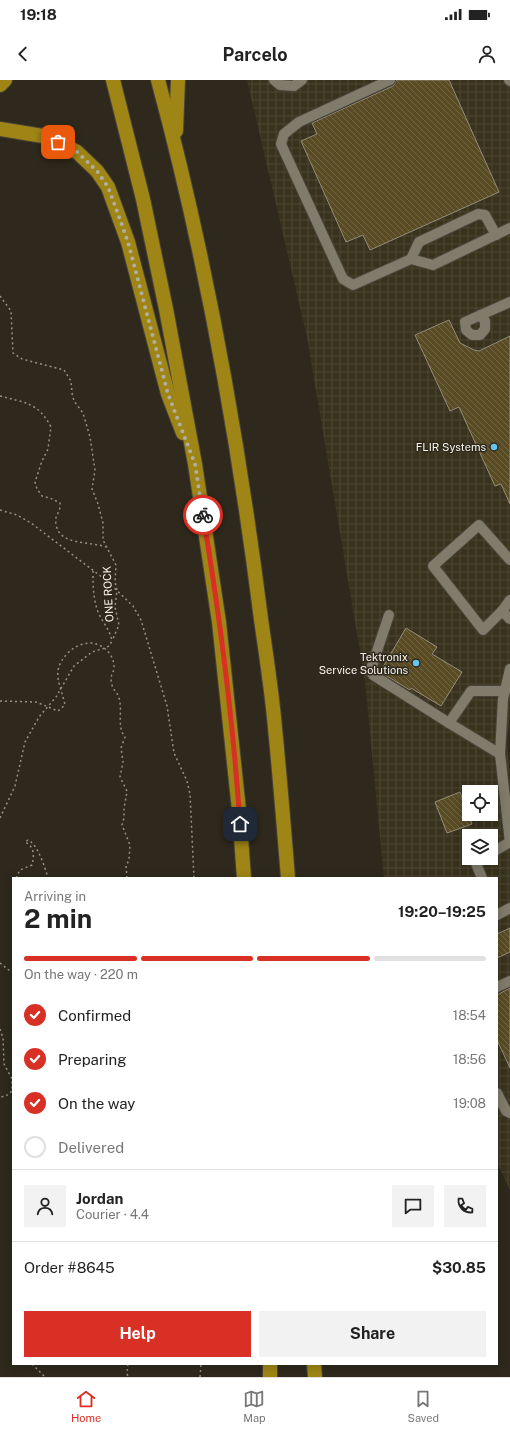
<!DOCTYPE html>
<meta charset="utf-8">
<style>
:root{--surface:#fff;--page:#f2f2f2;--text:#222;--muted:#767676;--line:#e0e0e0;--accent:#d93025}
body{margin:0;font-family:"Public Sans",sans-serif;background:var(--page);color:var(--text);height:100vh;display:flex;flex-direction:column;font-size:15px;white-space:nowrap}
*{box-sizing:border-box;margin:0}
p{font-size:13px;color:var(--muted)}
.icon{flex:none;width:22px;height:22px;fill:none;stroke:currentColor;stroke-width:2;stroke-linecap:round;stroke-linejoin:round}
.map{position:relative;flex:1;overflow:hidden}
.drawer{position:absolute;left:12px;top:797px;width:486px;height:488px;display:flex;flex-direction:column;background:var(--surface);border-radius:0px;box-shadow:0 2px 10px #0003}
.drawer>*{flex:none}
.buttons{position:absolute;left:462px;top:705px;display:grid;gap:8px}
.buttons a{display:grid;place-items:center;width:36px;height:36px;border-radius:0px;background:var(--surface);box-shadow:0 2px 10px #0003;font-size:20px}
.pin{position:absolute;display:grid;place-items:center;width:34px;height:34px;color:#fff;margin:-17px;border-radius:8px;box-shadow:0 2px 6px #0006}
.courier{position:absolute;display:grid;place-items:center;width:40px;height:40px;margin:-20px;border:3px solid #d93025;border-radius:50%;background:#fff;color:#222;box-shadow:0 1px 5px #0007}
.headline em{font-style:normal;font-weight:700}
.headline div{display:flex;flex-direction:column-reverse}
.headline{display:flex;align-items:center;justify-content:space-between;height:68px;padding:0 12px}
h1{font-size:26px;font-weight:700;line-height:30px}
.bar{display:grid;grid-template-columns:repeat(4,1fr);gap:6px 4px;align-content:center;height:48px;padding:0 12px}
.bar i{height:5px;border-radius:3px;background:var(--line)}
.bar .active{background:var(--accent)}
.bar p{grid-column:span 4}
.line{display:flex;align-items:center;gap:10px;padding:0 12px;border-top:1px solid var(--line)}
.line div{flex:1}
.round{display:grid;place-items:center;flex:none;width:42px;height:42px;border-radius:0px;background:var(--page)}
ol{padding:0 12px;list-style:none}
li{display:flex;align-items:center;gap:12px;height:44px}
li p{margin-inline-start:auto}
li .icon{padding:4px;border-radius:50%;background:var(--accent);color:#fff;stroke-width:4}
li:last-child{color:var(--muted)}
li i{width:22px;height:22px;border:2px solid var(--line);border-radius:50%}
.action{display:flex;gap:8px;margin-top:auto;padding:8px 12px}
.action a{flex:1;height:46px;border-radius:0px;background:var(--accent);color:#fff;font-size:16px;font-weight:700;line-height:46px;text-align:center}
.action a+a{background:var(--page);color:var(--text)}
.status{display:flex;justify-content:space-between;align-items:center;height:28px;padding:0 20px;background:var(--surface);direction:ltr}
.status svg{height:11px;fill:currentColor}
header{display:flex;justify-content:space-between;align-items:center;height:52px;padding:0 12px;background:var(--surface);font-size:18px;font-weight:700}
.menu{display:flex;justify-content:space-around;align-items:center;height:56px;border-top:1px solid var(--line);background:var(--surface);font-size:11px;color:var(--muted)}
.menu a{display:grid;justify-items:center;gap:2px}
.menu .active{color:var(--accent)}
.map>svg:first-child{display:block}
.industrial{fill:url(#industrial-grid);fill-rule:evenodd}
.building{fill:url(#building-back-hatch);stroke:#928c7c}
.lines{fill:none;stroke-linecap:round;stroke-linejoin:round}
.minor-casing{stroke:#484439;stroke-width:12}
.highway-casing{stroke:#484439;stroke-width:16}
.path{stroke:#959186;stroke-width:1.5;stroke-dasharray:2 3;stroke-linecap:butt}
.minor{stroke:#807b6b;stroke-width:10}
.highway{stroke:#9f8515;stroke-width:14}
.done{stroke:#b1aea3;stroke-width:4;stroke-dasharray:0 7.2}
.route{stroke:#d93025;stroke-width:5}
.poi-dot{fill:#65c5ee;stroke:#2e291c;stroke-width:1.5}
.labels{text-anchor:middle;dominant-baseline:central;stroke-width:3;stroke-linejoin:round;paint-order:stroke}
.poi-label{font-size:11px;fill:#f8f5ec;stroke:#2e291c;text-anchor:end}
.street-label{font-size:11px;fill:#f8f5ec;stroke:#2e291c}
</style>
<div class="status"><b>19:18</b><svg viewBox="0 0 49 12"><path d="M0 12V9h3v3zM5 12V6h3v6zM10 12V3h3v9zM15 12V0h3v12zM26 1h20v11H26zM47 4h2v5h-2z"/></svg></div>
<header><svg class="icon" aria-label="back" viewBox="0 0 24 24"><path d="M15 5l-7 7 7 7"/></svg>Parcelo<svg class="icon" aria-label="person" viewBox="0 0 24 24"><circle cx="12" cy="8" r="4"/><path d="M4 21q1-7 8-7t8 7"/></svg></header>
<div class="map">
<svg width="510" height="1297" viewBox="0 0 510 1297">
<defs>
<pattern id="industrial-grid" width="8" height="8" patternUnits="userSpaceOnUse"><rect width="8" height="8" fill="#39321d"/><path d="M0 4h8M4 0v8" fill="none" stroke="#4d4633"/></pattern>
<pattern id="building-back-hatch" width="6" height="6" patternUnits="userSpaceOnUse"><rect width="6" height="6" fill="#594c25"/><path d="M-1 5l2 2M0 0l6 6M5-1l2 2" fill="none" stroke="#726645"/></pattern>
</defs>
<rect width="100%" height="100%" fill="#2e291c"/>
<path class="industrial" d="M247 0H510V630L507 662 510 701V1110L497 1083V798H384L365 601 307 257ZM469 712H491V734H469ZM469 756H491V778H469Z"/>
<g class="building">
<path d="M396 0H449L499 112 370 170 363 155 346 162 301 61 317 54 312 43 393 6 395 3Z"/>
<path d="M449 240 460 263 474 270 479 271 510 256V424L501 404 495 406 459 327 450 331 415 255Z"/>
<path d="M406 548 437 567 432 574 462 592 441 626 411 608 410 610 380 592Z"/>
<path d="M460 712 472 744 447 753 435 722Z"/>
<path d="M510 848V872L497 878V854Z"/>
<path d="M510 908V988L497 960V915Z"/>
</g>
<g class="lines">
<g class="minor-casing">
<g id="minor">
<path d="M274 0 280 5 294 6 302 0"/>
<path d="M390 0 299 42 284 54 281 64 343 199 353 205 411 179 433 185 510 148"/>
<path d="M509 0 510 1"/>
<path d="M411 179 419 162 478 134 485 135 496 155"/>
<path d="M480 235 485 241V249L480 255H472L466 250 465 242 510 222"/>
<path d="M510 480 479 445 433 486 483 550 502 531 510 539"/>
<path d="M502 531 510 520"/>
<path d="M389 535 371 589 373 595 449 643"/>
<path d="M510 589 503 619 500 674 510 763"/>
<path d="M500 674 449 643 471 611H505"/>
<path d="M491 773 510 762"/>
<path d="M481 778 475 781 482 798"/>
<path d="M497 835 510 828"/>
<path d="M497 907 510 901"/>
<path d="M497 1013 506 1031 510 1033"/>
</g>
</g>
<g class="highway-casing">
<g id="highway">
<path d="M113 0 143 119 166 229 195 384 219 542 239 730 244 798"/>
<path d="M158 0C206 177 238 357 261 539 266 575 272 612 275 648 280 698 284 748 288 798"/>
<path d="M0 5 5 0"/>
<path d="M0 49 49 57 77 72 97 91 108 107 128 162 168 314 183 353"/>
<path d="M176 51 178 0"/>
<path d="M270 1284V1297"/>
<path d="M314 1284 315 1297"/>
</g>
</g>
<g class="path">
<path d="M0 216 11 231 13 273 22 279 64 290 71 301 72 313 74 321 83 333 90 357 95 390 92 409 98 424 103 443V460L116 485 115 502 117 510 115 527 119 545 112 561"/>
<path d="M0 316C25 323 38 322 51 347L48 369 42 381 35 402 37 409 42 416 50 418 60 423C61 434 54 434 56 444 59 466 90 461 106 467"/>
<path d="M0 430 17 435 31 443 107 501 133 526 141 540 167 626 174 673 187 701 190 714 194 798"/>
<path d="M0 621 36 622 58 631 65 625C61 605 50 592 67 574 73 567 82 563 91 563 103 564 114 574 114 587 114 594 109 594 112 605 113 610 118 613 119 618 122 628 119 640 121 648 121 651 123 654 125 657L121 668 123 682 120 697 127 711 124 729V738L122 745 130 765 129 780 126 786 127 798"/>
<path d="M0 738 15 706 25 662 39 637 56 617 74 586 92 572 105 568 109 566 112 561C110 550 103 543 98 532 93 518 93 506 93 491"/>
<path d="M16 798 20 790 32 785C34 776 35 767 25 762L28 760C38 764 45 788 48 798"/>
<path d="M0 883 10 891H13"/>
<path d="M0 949 3 958 4 984 12 999V1011L6 1016 0 1017"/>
<path d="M32 1284 45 1297"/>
<path d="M128 1284 127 1293 128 1297"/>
<path d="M200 1297 201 1284"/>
</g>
<use href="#minor" class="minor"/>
<use href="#highway" class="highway"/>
</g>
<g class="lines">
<path class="done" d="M58 62 77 72 97 91 108 107 114 123 128 162 168 314 195 384 203 435"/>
<path class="route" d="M203 435C220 537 233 640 240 744"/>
</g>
<g class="poi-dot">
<circle cx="494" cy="367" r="4"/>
<circle cx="416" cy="583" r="4"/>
</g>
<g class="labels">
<g class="poi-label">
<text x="486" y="367">FLIR Systems</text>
<text x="408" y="577">Tektronix<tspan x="408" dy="13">Service Solutions</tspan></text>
</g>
<g class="street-label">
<text transform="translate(108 514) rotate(-93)">ONE ROCK</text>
</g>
</g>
</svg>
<div class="buttons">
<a><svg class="icon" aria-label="locate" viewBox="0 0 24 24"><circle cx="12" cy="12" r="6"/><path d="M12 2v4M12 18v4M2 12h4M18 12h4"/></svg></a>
<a><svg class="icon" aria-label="layers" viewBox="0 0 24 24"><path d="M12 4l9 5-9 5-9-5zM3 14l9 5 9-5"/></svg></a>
</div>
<div class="pin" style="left:58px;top:62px;background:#ea580c"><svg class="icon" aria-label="bag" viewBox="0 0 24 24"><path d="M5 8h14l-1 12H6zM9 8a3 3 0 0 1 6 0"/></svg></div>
<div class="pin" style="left:240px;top:744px;background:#1f2937"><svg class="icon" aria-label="home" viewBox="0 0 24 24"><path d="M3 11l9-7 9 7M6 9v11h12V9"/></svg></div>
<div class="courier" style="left:203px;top:435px"><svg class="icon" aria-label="bike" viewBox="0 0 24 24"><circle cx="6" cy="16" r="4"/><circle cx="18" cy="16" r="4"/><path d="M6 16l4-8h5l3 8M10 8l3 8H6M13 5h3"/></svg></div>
<section class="drawer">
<div class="headline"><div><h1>2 min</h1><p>Arriving in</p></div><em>19:20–19:25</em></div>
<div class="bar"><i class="active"></i><i class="active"></i><i class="active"></i><i></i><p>On the way · 220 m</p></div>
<ol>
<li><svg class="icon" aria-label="check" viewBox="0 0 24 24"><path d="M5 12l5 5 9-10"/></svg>Confirmed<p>18:54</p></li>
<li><svg class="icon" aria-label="check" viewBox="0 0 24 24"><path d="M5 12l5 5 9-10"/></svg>Preparing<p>18:56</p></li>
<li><svg class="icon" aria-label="check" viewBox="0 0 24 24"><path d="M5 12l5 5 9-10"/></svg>On the way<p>19:08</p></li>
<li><i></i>Delivered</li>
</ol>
<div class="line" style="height:72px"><a class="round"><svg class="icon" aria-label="person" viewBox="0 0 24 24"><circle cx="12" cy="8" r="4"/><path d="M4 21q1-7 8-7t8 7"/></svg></a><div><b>Jordan</b><p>Courier · 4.4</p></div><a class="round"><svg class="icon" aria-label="chat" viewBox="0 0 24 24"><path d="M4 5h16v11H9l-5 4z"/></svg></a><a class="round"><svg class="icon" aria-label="phone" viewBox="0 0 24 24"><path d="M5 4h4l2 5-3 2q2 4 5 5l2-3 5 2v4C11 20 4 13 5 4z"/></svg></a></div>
<div class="line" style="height:52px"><div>Order #8645</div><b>$30.85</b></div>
<div class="action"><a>Help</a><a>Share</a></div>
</section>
</div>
<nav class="menu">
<a class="active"><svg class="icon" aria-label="home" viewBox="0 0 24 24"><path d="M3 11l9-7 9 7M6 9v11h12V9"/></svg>Home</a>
<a><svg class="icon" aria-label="map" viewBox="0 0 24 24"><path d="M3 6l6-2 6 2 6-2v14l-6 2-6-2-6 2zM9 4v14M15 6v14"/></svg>Map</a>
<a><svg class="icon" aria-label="saved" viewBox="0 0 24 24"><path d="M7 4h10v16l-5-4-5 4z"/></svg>Saved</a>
</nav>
